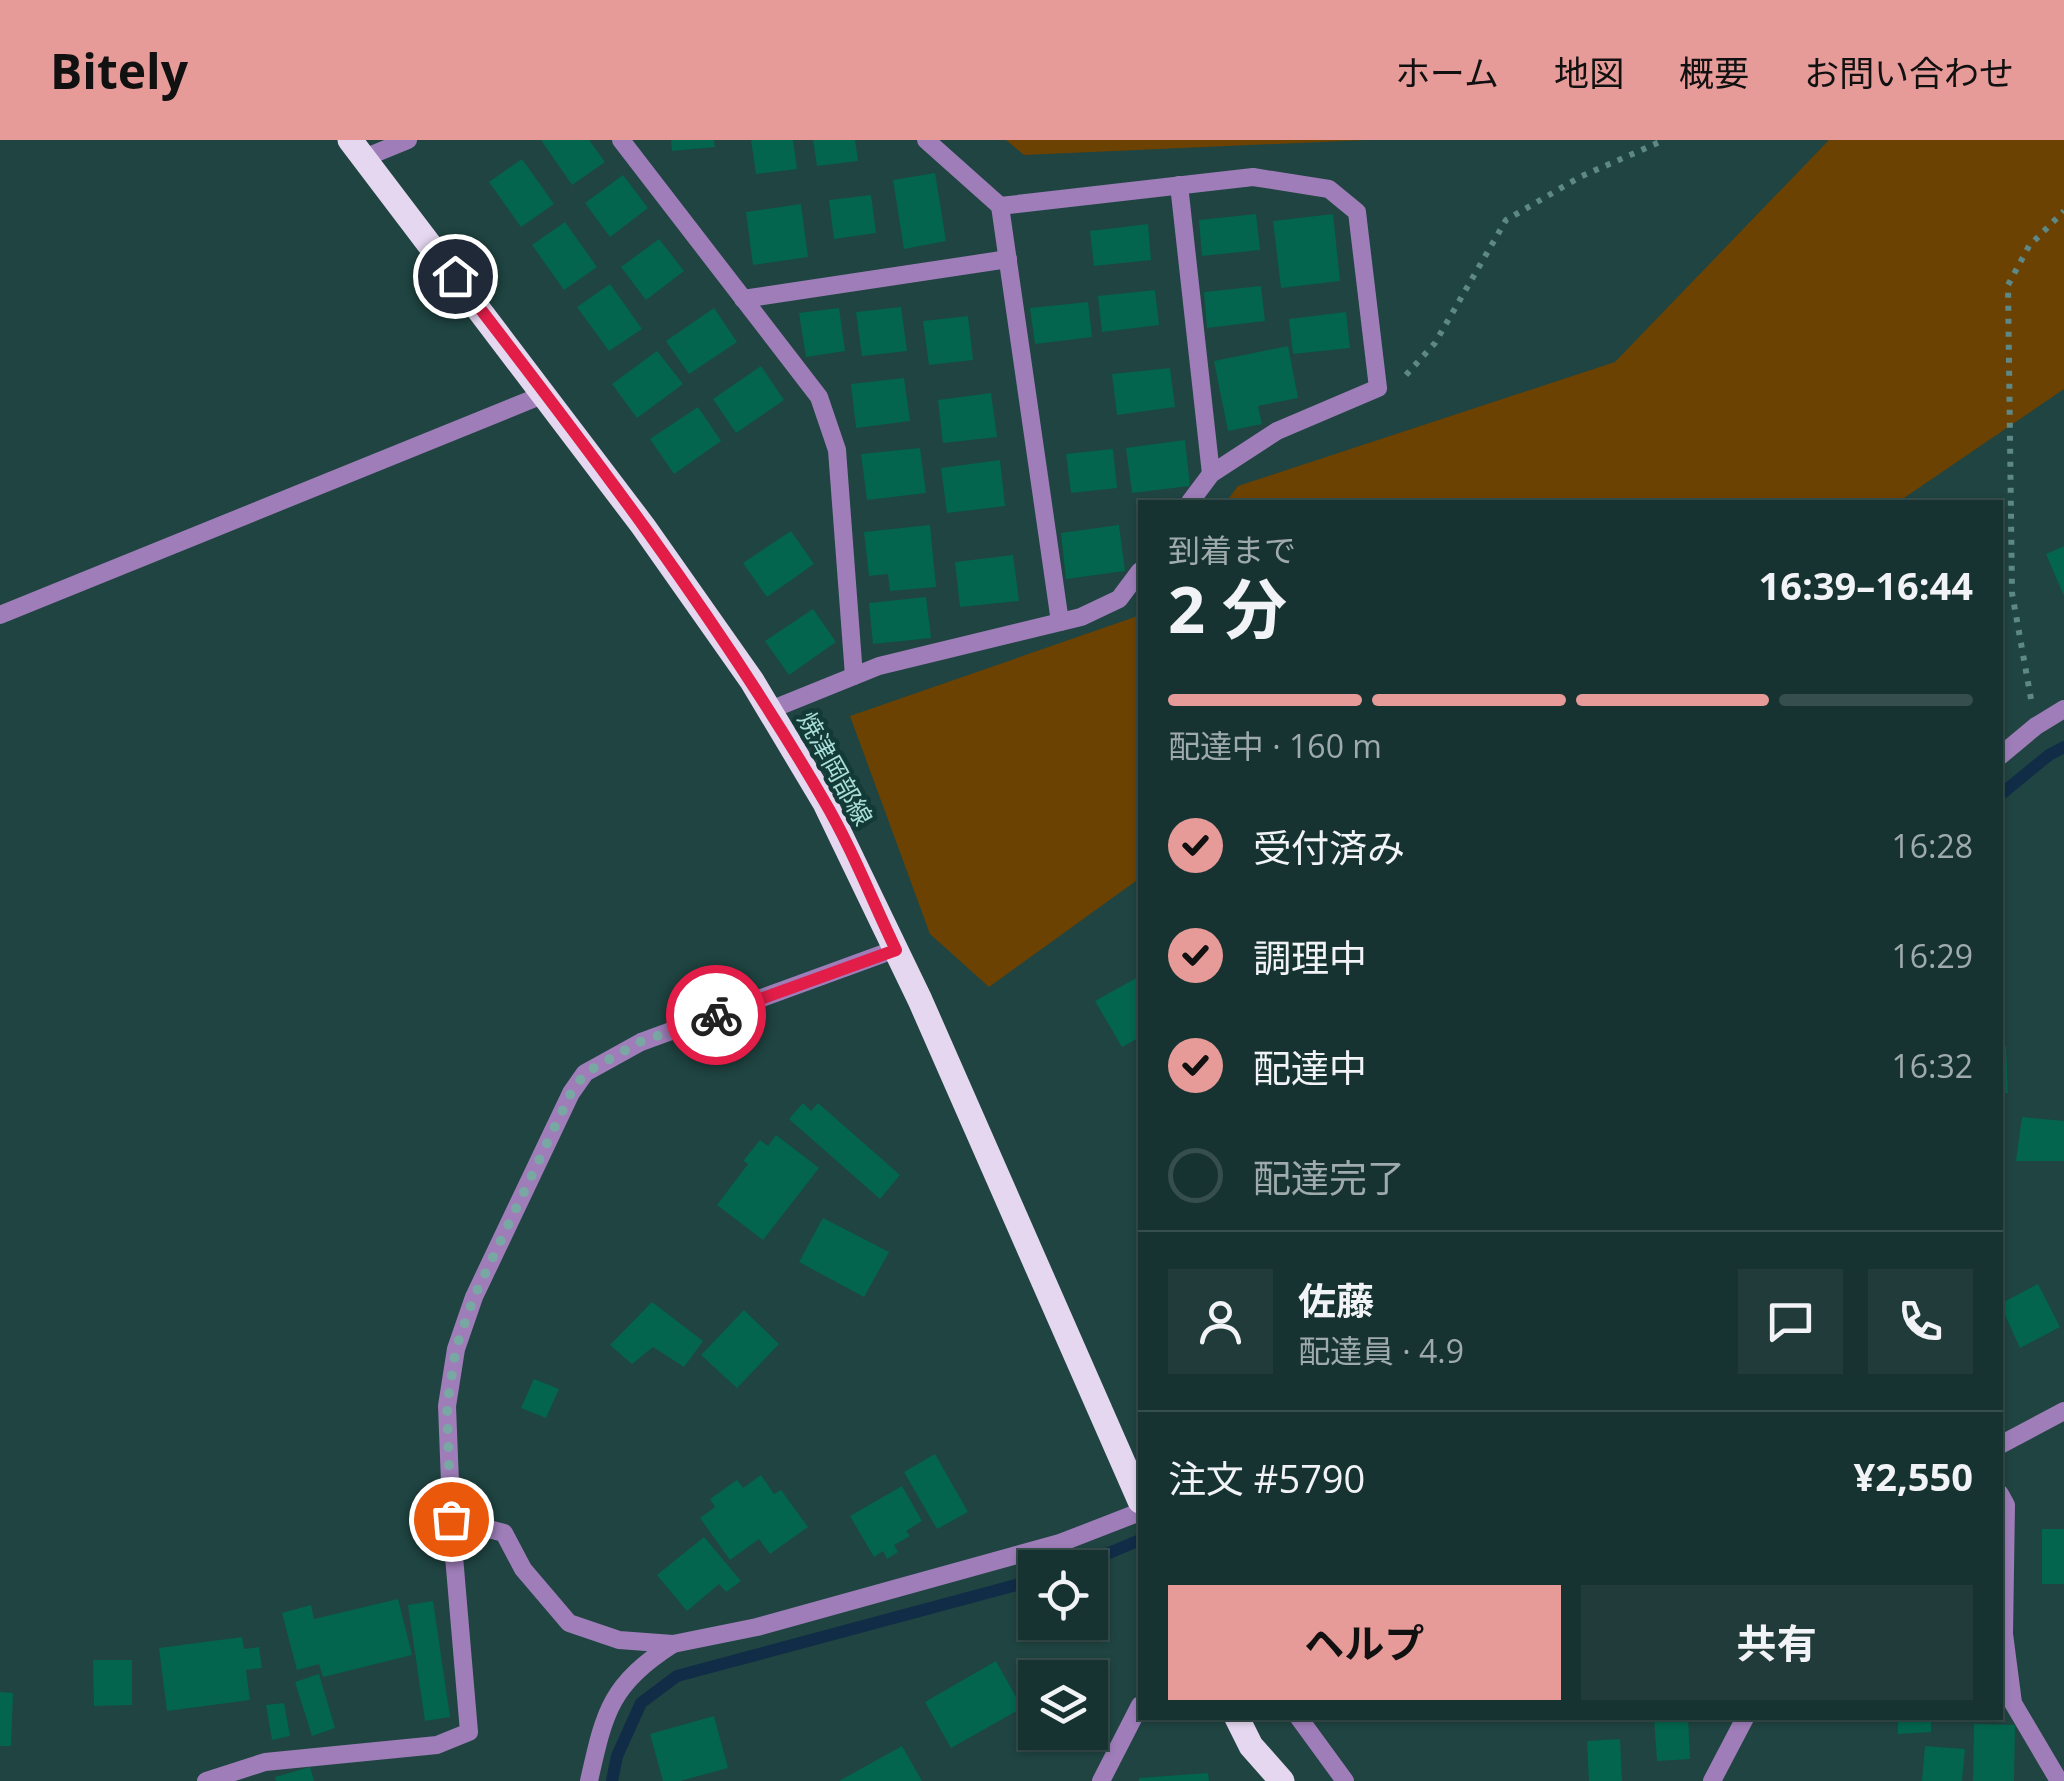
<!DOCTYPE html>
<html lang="ja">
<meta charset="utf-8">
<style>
:root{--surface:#173331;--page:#203b39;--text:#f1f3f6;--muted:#9eaaab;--line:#364e4d;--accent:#e69b98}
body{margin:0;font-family:"Open Sans","Noto Sans JP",sans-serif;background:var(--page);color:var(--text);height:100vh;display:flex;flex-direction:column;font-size:38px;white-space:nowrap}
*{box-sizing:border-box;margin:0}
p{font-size:32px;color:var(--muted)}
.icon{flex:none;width:55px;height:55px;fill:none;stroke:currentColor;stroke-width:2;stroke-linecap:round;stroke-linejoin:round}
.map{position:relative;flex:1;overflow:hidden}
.drawer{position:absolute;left:1138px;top:360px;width:865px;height:1220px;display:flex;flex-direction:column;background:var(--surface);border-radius:0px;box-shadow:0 2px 8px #0004,0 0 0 2px var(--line)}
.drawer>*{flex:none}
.buttons{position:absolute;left:1018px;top:1410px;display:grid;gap:20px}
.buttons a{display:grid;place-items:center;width:90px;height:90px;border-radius:0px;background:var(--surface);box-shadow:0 2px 8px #0004,0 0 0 2px var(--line);font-size:50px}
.pin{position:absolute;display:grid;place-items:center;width:85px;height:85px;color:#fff;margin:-42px;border:5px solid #fff;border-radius:50%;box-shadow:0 2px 10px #0007}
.courier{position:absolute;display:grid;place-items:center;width:100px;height:100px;margin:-50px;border:8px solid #e11d48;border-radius:50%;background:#fff;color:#222;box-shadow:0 2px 12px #0007}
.summary em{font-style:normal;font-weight:700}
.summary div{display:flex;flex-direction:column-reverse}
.summary{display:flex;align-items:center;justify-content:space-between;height:170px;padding:0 30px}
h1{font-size:65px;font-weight:700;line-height:75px}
.bar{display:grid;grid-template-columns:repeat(4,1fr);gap:15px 10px;align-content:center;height:120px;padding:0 30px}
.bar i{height:12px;border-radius:8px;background:var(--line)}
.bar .on{background:var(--accent)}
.bar p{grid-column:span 4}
.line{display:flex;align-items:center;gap:25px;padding:0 30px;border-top:2px solid var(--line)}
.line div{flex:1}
.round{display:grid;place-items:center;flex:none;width:105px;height:105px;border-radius:0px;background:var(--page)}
ol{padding:0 30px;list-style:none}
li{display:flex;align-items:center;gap:30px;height:110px}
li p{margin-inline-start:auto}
li .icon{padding:10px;border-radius:50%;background:var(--accent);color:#111;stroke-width:4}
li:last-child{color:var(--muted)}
li i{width:55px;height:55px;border:5px solid var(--line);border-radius:50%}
.cta{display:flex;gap:20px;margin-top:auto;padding:20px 30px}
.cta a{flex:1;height:115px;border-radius:0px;background:var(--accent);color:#111;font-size:40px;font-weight:700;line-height:115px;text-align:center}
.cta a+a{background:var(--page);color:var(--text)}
header{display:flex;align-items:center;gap:60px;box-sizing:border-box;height:140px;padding:0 50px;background:var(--accent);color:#111}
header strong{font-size:48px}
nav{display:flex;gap:55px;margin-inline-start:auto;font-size:35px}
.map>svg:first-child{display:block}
.green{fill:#6c4202}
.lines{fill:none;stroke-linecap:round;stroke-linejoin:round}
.stream{stroke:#102c47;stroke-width:12}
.building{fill:#03654d}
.path{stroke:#5d8885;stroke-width:6;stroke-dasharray:5 8;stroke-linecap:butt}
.minor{stroke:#9e7db8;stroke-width:18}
.major{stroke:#e4d7ef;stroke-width:25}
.done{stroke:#79a8a4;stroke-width:10;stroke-dasharray:0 18}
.route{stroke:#e11d48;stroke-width:12}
.labels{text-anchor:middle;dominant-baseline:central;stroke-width:9;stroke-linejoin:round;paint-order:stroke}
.street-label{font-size:25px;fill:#aaded9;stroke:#133a37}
</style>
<header>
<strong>Bitely</strong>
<nav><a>ホーム</a><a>地図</a><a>概要</a><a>お問い合わせ</a></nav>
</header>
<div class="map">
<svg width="2064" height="1641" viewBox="0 0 2064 1641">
<rect width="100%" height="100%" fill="#1f4441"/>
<g class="green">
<path d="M1006 0H1366L1024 15Z"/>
<path d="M1829 0H2064V249L1898 362H1226L1238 346 1615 222Z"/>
<path d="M1140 470V738L989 847 930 794 850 576 1135 477Z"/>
</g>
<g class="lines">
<g class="stream">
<path d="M2000 655 2049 615 2064 607"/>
<path d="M1073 1428 1140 1400"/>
<path d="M612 1641 617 1616 641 1563 677 1536 1035 1440"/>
</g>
</g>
<g class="building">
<path d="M541 0H589L605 22 572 45Z"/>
<path d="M671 0H714L715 7 672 11Z"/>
<path d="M751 0H793L797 29 756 34Z"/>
<path d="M813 0H855L858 21 817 26Z"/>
<path d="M522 19 554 64 521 87 489 42Z"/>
<path d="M935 33 946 101 904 109 893 40Z"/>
<path d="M623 35 648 68 610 97 585 63Z"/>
<path d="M871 55 876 93 834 99 829 60Z"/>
<path d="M801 64 808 117 753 125 746 72Z"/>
<path d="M1256 74 1260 110 1202 116 1199 80Z"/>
<path d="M1333 74 1340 141 1281 148 1273 81Z"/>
<path d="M565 82 597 127 564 150 532 105Z"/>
<path d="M1148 84 1151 120 1094 126 1090 91Z"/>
<path d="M659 99 684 131 646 160 621 127Z"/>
<path d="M610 144 642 189 609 211 577 167Z"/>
<path d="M1261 146 1265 181 1207 188 1204 152Z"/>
<path d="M1155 150 1159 185 1102 192 1098 156Z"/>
<path d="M1088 162 1092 197 1035 204 1030 168Z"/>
<path d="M901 167 907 211 862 216 856 172Z"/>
<path d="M714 168 737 202 689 234 666 201Z"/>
<path d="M839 168 845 211 806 217 799 173Z"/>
<path d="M1346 172 1350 208 1293 214 1289 179Z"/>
<path d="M968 176 973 220 929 225 923 181Z"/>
<path d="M1288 206 1298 258 1258 266 1262 284 1228 291 1214 221Z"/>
<path d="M657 211 683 244 637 278 612 244Z"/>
<path d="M761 226 784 260 736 293 713 259Z"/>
<path d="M1170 228 1175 267 1117 275 1112 234Z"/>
<path d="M904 238 910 281 856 288 851 244Z"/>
<path d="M991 253 997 297 943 303 938 260Z"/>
<path d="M698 267 721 301 674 334 650 299Z"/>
<path d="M1185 300 1190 346 1132 353 1126 308Z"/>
<path d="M920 308 926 353 867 360 861 314Z"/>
<path d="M1113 309 1117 348 1071 353 1066 314Z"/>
<path d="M1000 320 1005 366 947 373 941 328Z"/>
<path d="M930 385 936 447 890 451 888 434 869 436 864 392Z"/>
<path d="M1119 385 1125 431 1066 439 1061 393Z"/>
<path d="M791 391 814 424 767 457 743 423Z"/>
<path d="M2064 406V456L2046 414Z"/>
<path d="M1013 415 1019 461 960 467 955 422Z"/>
<path d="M926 457 931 498 873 504 869 463Z"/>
<path d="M813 469 836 502 789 535 765 501Z"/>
<path d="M1140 836V897L1122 907 1095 861Z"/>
<path d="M2000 906H2006L2008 953H2000Z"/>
<path d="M803 963 811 971 818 963 900 1035 880 1059 789 979Z"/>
<path d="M2022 977 2064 981V1021H2016Z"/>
<path d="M776 995 819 1028 763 1100 717 1065 748 1024 743 1021 760 1000 768 1006Z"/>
<path d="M823 1078 889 1112 864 1157 799 1122Z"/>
<path d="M2038 1144 2060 1187 2020 1208 2000 1164Z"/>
<path d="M652 1162 703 1201 684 1227 653 1207 632 1224 610 1205Z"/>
<path d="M744 1170 779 1204 737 1248 701 1215Z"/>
<path d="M534 1239 559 1249 546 1278 521 1268Z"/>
<path d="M935 1314 968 1372 937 1389 904 1332Z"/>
<path d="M761 1335 774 1354 781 1350 808 1387 770 1414 759 1399 730 1420 700 1378 715 1367 710 1359 737 1340 743 1348Z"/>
<path d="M902 1346 922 1381 906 1391 910 1396 894 1405 898 1412 887 1419 883 1411 874 1417 850 1376Z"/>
<rect x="2042" y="1389" width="22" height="55"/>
<path d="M704 1397 741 1441 726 1452 719 1444 687 1471 657 1435Z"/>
<path d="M398 1459 412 1515 323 1537 319 1524 297 1530 282 1473 311 1465 314 1479Z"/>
<path d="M433 1461 450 1577 425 1581 408 1465Z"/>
<path d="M242 1497 244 1509 259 1507 262 1528 246 1530 250 1560 167 1571 159 1508Z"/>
<path d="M93 1520H132V1565L94 1566Z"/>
<path d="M996 1521 1022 1568 951 1608 925 1562Z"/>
<path d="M319 1534 335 1588 312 1596 295 1542Z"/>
<path d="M0 1552 13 1553 11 1606H0Z"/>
<path d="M284 1563 290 1596 272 1600 266 1565Z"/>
<path d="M714 1576 728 1628 680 1641H663L650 1594Z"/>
<path d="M1654 1578H1688L1690 1619 1657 1621Z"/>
<path d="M1898 1578H1931V1592L1898 1594Z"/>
<path d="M1974 1584 2015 1585 2014 1641H1973Z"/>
<path d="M1620 1599 1622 1641H1589L1587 1601Z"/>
<path d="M902 1606 922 1641H839Z"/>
<path d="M1925 1606 1965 1609 1962 1641H1922Z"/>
<path d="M310 1627 314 1641H276L275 1637Z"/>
<path d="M1208 1633 1209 1641H1139V1638Z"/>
</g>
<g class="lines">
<g class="path">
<path d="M1406 235 1435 203 1506 80 1580 37 1664 0"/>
<path d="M2031 559 2012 453 2008 145 2029 106 2064 71"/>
</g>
<g class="minor">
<path d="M621 0 819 257 837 310 854 536"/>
<path d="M926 0 1000 66 1253 37 1329 49 1357 72 1378 248 1277 291 1211 334 1190 362"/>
<path d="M364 18 408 0"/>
<path d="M1179 45 1211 334"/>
<path d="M1000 66 1060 482"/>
<path d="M743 159 1008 119"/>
<path d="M0 475 545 254"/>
<path d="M770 570 879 526 1081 477 1119 459 1140 431"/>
<path d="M2000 616 2036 586 2064 569"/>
<path d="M2000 1305 2064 1271"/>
<path d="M2000 1354 2006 1365 2004 1494 2013 1563 2059 1641"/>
<path d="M451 1379 504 1393 523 1429 569 1483 619 1500 673 1504 757 1487 1060 1403 1140 1372"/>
<path d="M1299 1578 1345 1641"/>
<path d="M206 1641 265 1622 437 1605 469 1592 452 1393 447 1266 456 1209 474 1157 571 953 585 933 641 902 896 809"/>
<path d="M589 1641C605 1570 610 1545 673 1504"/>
<path d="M1101 1641 1140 1565"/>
<path d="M1712 1641 1745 1578"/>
</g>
<g class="major">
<path d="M350 0 643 386 752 541 825 663 920 860 1140 1361"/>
<path d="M1237 1578 1251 1606 1282 1641"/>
</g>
</g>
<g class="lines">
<path class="done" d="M451 1379 447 1266 456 1208 474 1157 571 953 585 933 640 902 716 875"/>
<path class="route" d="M455 136C585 304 715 474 823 659 851 706 872 760 896 810L716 875"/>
</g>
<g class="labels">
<g class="street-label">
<text transform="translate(836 628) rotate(61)">焼津岡部線</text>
</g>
</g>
</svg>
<div class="buttons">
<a><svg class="icon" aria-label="locate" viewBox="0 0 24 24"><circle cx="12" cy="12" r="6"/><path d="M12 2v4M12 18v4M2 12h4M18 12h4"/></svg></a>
<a><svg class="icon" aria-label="layers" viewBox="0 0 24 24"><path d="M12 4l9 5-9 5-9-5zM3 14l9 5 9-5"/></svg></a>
</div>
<div class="pin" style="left:451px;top:1379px;background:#ea580c"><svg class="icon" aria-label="bag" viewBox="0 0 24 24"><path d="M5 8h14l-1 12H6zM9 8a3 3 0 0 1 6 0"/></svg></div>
<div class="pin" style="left:455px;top:136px;background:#1f2937"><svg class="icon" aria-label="home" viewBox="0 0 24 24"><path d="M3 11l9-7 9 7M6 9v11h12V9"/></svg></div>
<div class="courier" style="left:716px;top:875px"><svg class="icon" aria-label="bike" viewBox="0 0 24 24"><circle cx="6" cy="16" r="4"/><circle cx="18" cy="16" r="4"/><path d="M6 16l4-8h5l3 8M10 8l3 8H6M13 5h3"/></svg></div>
<section class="drawer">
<div class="summary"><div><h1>2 分</h1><p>到着まで</p></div><em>16:39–16:44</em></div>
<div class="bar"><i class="on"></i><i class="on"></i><i class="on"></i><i></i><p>配達中 · 160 m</p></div>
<ol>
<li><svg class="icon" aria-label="check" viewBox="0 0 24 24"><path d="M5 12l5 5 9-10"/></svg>受付済み<p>16:28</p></li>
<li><svg class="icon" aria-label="check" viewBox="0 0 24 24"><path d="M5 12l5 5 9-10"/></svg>調理中<p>16:29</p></li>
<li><svg class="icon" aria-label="check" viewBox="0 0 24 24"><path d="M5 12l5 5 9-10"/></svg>配達中<p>16:32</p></li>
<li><i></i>配達完了</li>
</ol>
<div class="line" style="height:180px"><a class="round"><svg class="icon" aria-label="person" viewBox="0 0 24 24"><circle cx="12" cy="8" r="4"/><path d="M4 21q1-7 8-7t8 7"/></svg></a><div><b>佐藤</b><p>配達員 · 4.9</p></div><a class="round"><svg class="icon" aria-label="chat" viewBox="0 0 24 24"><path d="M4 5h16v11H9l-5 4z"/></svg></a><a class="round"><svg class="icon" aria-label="phone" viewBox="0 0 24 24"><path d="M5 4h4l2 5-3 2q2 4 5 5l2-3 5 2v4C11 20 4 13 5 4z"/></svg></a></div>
<div class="line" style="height:130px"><div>注文 #5790</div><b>¥2,550</b></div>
<div class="cta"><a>ヘルプ</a><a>共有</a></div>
</section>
</div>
